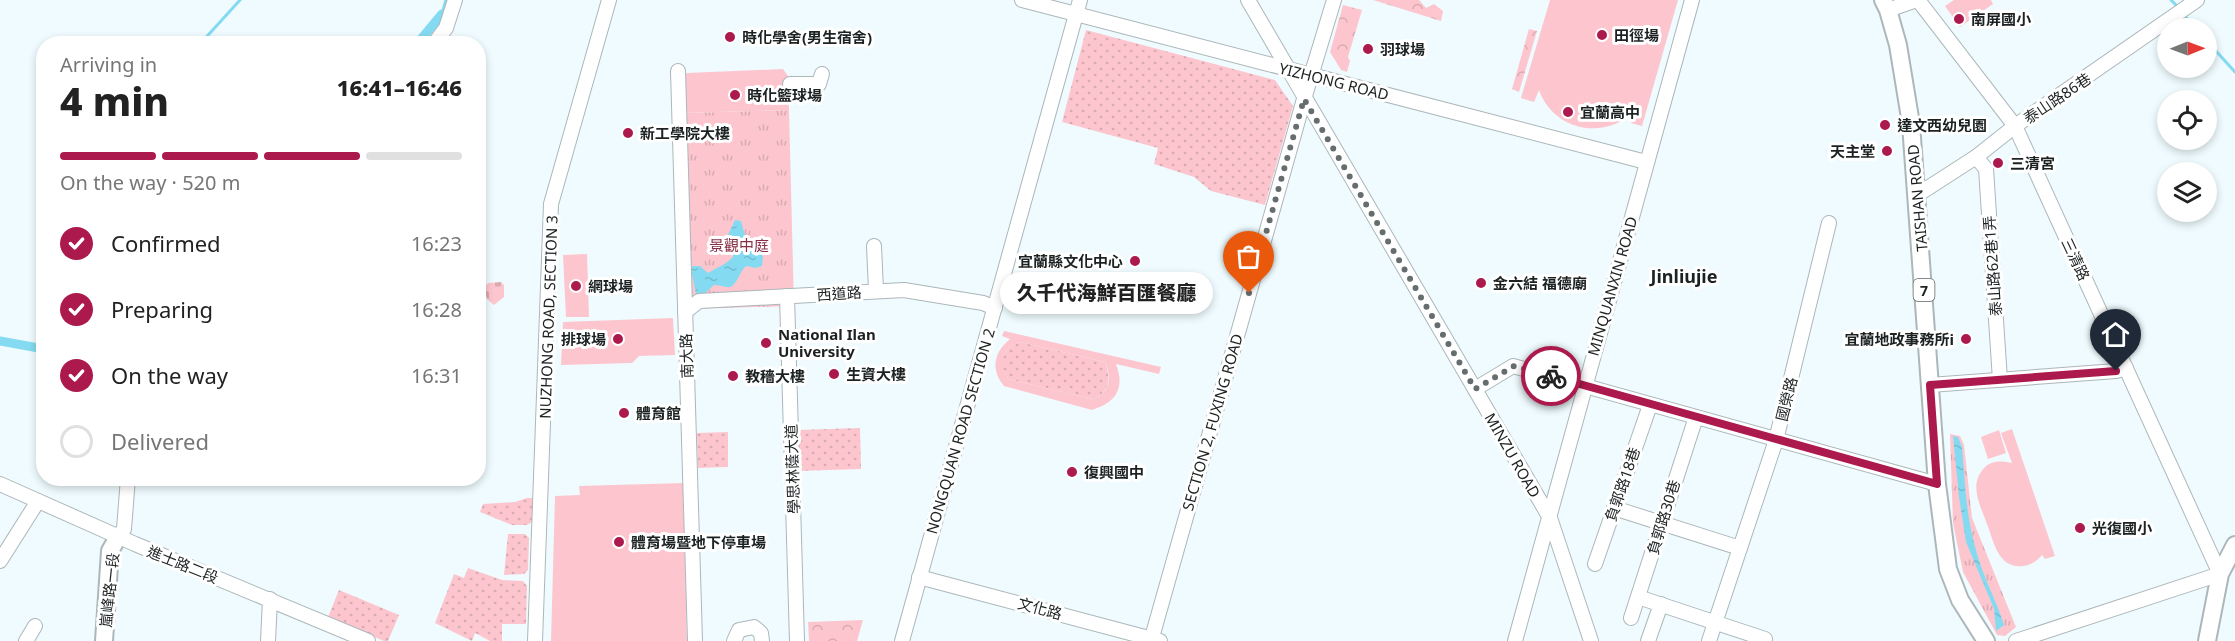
<!DOCTYPE html>
<meta charset="utf-8">
<style>
:root{--surface:#fff;--page:#f2f2f2;--text:#222;--muted:#767676;--line:#e0e0e0;--accent:#ac194c}
body{margin:0;font-family:"Noto Sans","Noto Sans TC",sans-serif;background:var(--page);color:var(--text);height:100vh;display:flex;flex-direction:column;font-size:22px;white-space:nowrap}
*{box-sizing:border-box;margin:0}
p{font-size:20px;color:var(--muted)}
.icon{flex:none;width:33px;height:33px;fill:none;stroke:currentColor;stroke-width:2;stroke-linecap:round;stroke-linejoin:round}
.map{position:relative;flex:1;overflow:hidden}
.details{position:absolute;left:36px;top:36px;width:450px;height:450px;display:flex;flex-direction:column;background:var(--surface);border-radius:24px;box-shadow:0 3px 9px #0003}
.details>*{flex:none}
.needle{width:39px;rotate:89deg}
.controls{position:absolute;left:2157px;top:18px;display:grid;gap:12px}
.controls a{display:grid;place-items:center;width:60px;height:60px;border-radius:50%;background:var(--surface);box-shadow:0 3px 9px #0003;font-size:30px}
.pin{position:absolute;display:grid;place-items:center;width:51px;height:51px;color:#fff;margin:-62px -26px;border-radius:50% 50% 50% 0;rotate:-45deg;box-shadow:0 0 6px #0007}
.pin .icon{rotate:45deg}
.courier{position:absolute;display:grid;place-items:center;width:60px;height:60px;margin:-30px;border:4px solid #ac194c;border-radius:50%;background:#fff;color:#222;box-shadow:0 2px 8px #0007}
.bubble{position:absolute;height:42px;border-radius:21px;background:var(--surface);box-shadow:0 3px 9px #0003;font-size:20px;font-weight:800;line-height:42px;text-align:center}
.overview em{font-style:normal;font-weight:800}
.overview div{display:flex;flex-direction:column-reverse}
.overview{display:flex;align-items:center;justify-content:space-between;height:102px;padding:0 24px}
h1{font-size:39px;font-weight:800;line-height:45px}
.bar{display:grid;grid-template-columns:repeat(4,1fr);gap:9px 6px;align-content:center;height:72px;padding:0 24px}
.bar i{height:8px;border-radius:4px;background:var(--line)}
.bar .active{background:var(--accent)}
.bar p{grid-column:span 4}
ol{padding:0 24px;list-style:none}
li{display:flex;align-items:center;gap:18px;height:66px}
li p{margin-inline-start:auto}
li .icon{padding:6px;border-radius:50%;background:var(--accent);color:#fff;stroke-width:4}
li:last-child{color:var(--muted)}
li i{width:33px;height:33px;border:3px solid var(--line);border-radius:50%}
.map>svg:first-child{display:block}
.grass{fill:url(#grass-dots)}
.forest{fill:url(#forest-crowns)}
.cemetery{fill:url(#cemetery-stones)}
.park{fill:url(#park-tufts)}
.pitch{fill:#fdc6ce;fill-rule:evenodd}
.water{fill:url(#water-ripples)}
.lines{fill:none;stroke-linecap:round;stroke-linejoin:round}
.stream{stroke:#84dbf1;stroke-width:3}
.canal{stroke:#84dbf1;stroke-width:9}
.minor-casing{stroke:#acb7ba;stroke-width:16}
.major-casing{stroke:#acb7ba;stroke-width:20}
.minor{stroke:#fff;stroke-width:14}
.major{stroke:#fff;stroke-width:16}
.done{stroke:#666d6f;stroke-width:6;stroke-dasharray:0 10.8}
.route{stroke:#ac194c;stroke-width:8}
.poi-dot{fill:#ac194c;stroke:#fff;stroke-width:2}
.labels{text-anchor:middle;dominant-baseline:central;stroke-width:6;stroke-linejoin:round;paint-order:stroke}
.shield{fill:#fff;stroke:#606464;stroke-width:1.5}
.shield-label{font-size:14px;font-weight:bold;fill:#1c2122}
.poi-label{font-size:15px;font-weight:bold;fill:#1c2122;stroke:#fff;text-anchor:start}
.street-label{font-size:15px;fill:#1c2122;stroke:#fff}
.park-label{font-size:15px;fill:#862f46;stroke:#fff}
.quarter-label{font-size:18px;font-weight:bold;fill:#1c2122;stroke:#fff}
</style>
<div class="map">
<svg width="2235" height="641" viewBox="0 0 2235 641">
<defs>
<pattern id="grass-dots" width="8" height="8" patternUnits="userSpaceOnUse" patternTransform="scale(1.5)"><rect width="8" height="8" fill="#fdc6ce"/><path d="M2 2h.1M6 6h.1" fill="none" stroke="#d8aab1" stroke-width="1.8" stroke-linecap="round"/></pattern>
<pattern id="forest-crowns" width="20" height="18" patternUnits="userSpaceOnUse" patternTransform="scale(1.5)"><rect width="20" height="18" fill="#fdc6ce"/><path d="M2 6a3 3 0 1 1 6 0M12 15a3 3 0 1 1 6 0" fill="none" stroke="#d8aab1"/></pattern>
<pattern id="cemetery-stones" width="16" height="16" patternUnits="userSpaceOnUse" patternTransform="scale(1.5)"><rect width="16" height="16" fill="#fdc6ce"/><path d="M2 7V4a2 2 0 0 1 4 0v3zM10 15v-3a2 2 0 0 1 4 0v3z" fill="#d8aab1"/></pattern>
<pattern id="park-tufts" width="24" height="20" patternUnits="userSpaceOnUse" patternTransform="scale(1.5)"><rect width="24" height="20" fill="#fdc6ce"/><path d="M3 7l-1-3M5 7V3M7 7l1-3M15 17l-1-3M17 17v-4M19 17l1-3" fill="none" stroke="#d8aab1"/></pattern>
<pattern id="water-ripples" width="26" height="14" patternUnits="userSpaceOnUse" patternTransform="scale(1.5)"><rect width="26" height="14" fill="#84dbf1"/><path d="M2 4q2-2 4 0t4 0M15 11q2-2 4 0t4 0" fill="none" stroke="#71bcce"/></pattern>
</defs>
<rect width="100%" height="100%" fill="#effbfe"/>
<g class="grass">
<path d="M1086 30 1275 80 1293 106 1265 205 1211 191 1194 177 1154 164 1158 148 1062 122Z"/>
<path d="M1020 342 1105 362C1111 378 1110 392 1093 399L1008 379 1003 370V355L1009 347Z"/>
<path d="M860 428 861 469 798 471 797 430Z"/>
<path d="M728 432V467L698 468 697 433Z"/>
<path d="M527 498H533L532 522 527 525H512L480 512 483 504 515 502Z"/>
<path d="M508 534H525L529 538 528 570 524 574 504 575Z"/>
<path d="M468 568 502 580 523 581 527 586 526 624H502V641H490L475 633 472 641 435 623 454 574 464 578Z"/>
<path d="M339 590 399 615 388 641H384L328 617Z"/>
</g>
<g class="forest">
<path d="M1373 0H1419L1426 8 1434 4 1443 11 1441 21Z"/>
<path d="M1343 5 1362 10 1348 57 1350 61 1347 72 1341 70 1330 52Z"/>
<path d="M1529 29 1537 31 1519 92 1512 89Z"/>
<path d="M863 620 857 641H809L808 622Z"/>
</g>
<path class="cemetery" d="M501 282 504 285V297L494 305 487 299 483 286 489 283Z"/>
<g class="park">
<path d="M789 110 794 306 688 309 682 113Z"/>
<path d="M1950 434 1960 436 1964 445 1972 518 2016 627 2005 636 1997 635 1963 572 1953 523Z"/>
</g>
<g class="pitch">
<path d="M1550 0H1678L1642 126 1631 123 1634 112C1603 141 1553 130 1539 90L1534 102 1521 98Z"/>
<path d="M1954 0H1991L1993 4 1960 27 1945 6Z"/>
<path d="M783 69 788 76 789 110 682 113 681 80 687 73Z"/>
<path d="M587 254 589 317H566L563 255Z"/>
<path d="M673 318 675 355 639 356 632 363 561 365 563 322Z"/>
<path d="M1004 331 1161 367 1159 374 1116 364C1125 388 1117 402 1092 410L1004 386C990 369 994 352 1010 339L1002 336ZM1020 342 1105 362C1112 378 1110 392 1093 399L1008 379 1003 370V355L1009 347Z"/>
<path d="M2012 429 2055 556 2045 559 2042 555C2037 561 2031 565 2023 566 1998 569 1994 542 1987 524 1980 505 1968 484 1985 467 1992 460 2003 461 2012 463L2001 433Z"/>
<path d="M1999 430 2006 453 1988 459 1981 437Z"/>
<path d="M683 483 687 641H551L555 496 580 495 579 486Z"/>
</g>
<g class="water">
<path d="M735 220 741 221 749 250 759 252 763 256 762 266 755 268 746 266C740 271 737 285 730 287 726 288 719 285 714 285L703 295 696 294 691 269 693 266H700L708 273C716 268 725 265 733 257V248L728 244 726 239Z"/>
<path d="M1953 436 1958 437 1962 447C1965 482 1966 516 1976 550 1982 575 1996 599 2004 625L1996 631 1994 609 1966 542 1959 497Z"/>
</g>
<g class="lines">
<g class="stream">
<path d="M2171 0 2178 7"/>
<path d="M442 14 446 0"/>
<path d="M2184 15 2196 28"/>
<path d="M2206 40 2235 72"/>
<path d="M200 44 240 0"/>
</g>
<g class="canal">
<path d="M417 44 442 14"/>
<path d="M0 341 44 349"/>
</g>
<g class="minor-casing">
<g id="minor">
<path d="M1022 0 1646 162"/>
<path d="M1248 0 1550 518 1591 641"/>
<path d="M1918 0 2015 126 2220 574 2016 641"/>
<path d="M1888 10 1917 0"/>
<path d="M434 44 446 28 455 0"/>
<path d="M678 71 695 641"/>
<path d="M790 84H819L822 74"/>
<path d="M1976 157 1986 169 2000 380"/>
<path d="M1917 195 1976 157 2015 126 2197 0"/>
<path d="M874 246 876 290"/>
<path d="M787 296 797 641"/>
<path d="M685 312 699 301 904 290 983 303 995 308"/>
<path d="M1930 385 2116 371 2126 368"/>
<path d="M1475 389 1513 366 1937 484"/>
<path d="M0 484 135 544 368 641"/>
<path d="M1614 508 1740 548"/>
<path d="M118 537 124 529 128 478"/>
<path d="M0 561 38 501"/>
<path d="M1595 564 1650 405"/>
<path d="M919 577 1160 641"/>
<path d="M1638 597 1765 639"/>
<path d="M1631 618 1696 417"/>
<path d="M26 641 35 626"/>
<path d="M268 641 270 599"/>
<path d="M535 641 551 204 609 0"/>
<path d="M734 641 739 630 754 627 761 633 762 641"/>
<path d="M902 641 1080 0"/>
<path d="M1151 641 1304 99 1334 0"/>
<path d="M1515 641 1692 0"/>
<path d="M1648 641 1661 604"/>
<path d="M1709 641 1776 440 1829 223"/>
</g>
</g>
<g class="major-casing">
<g id="major">
<path d="M1883 0 1888 10 1898 45 1911 124 1937 484 1948 569 1960 600 1986 641"/>
<path d="M104 641 110 551 118 537"/>
<path d="M2207 641 2220 574 2235 545"/>
</g>
</g>
<use href="#minor" class="minor"/>
<use href="#major" class="major"/>
</g>
<g class="lines">
<path class="done" d="M1249 293 1304 99 1475 389 1514 366 1551 376"/>
<path class="route" d="M1551 376 1937 484 1930 385 2116 371"/>
</g>
<g class="poi-dot">
<circle cx="1959" cy="19" r="6"/>
<circle cx="1602" cy="35" r="6"/>
<circle cx="730" cy="37" r="6"/>
<circle cx="1368" cy="49" r="6"/>
<circle cx="735" cy="95" r="6"/>
<circle cx="1568" cy="112" r="6"/>
<circle cx="1885" cy="125" r="6"/>
<circle cx="628" cy="133" r="6"/>
<circle cx="1887" cy="151" r="6"/>
<circle cx="1998" cy="163" r="6"/>
<circle cx="1135" cy="261" r="6"/>
<circle cx="1481" cy="283" r="6"/>
<circle cx="576" cy="286" r="6"/>
<circle cx="618" cy="339" r="6"/>
<circle cx="1966" cy="339" r="6"/>
<circle cx="766" cy="343" r="6"/>
<circle cx="834" cy="374" r="6"/>
<circle cx="733" cy="376" r="6"/>
<circle cx="624" cy="413" r="6"/>
<circle cx="1072" cy="472" r="6"/>
<circle cx="2080" cy="528" r="6"/>
<circle cx="619" cy="542" r="6"/>
</g>
<g class="labels">
<rect class="shield" x="1913.5" y="279" width="21" height="22" rx="4.5"/>
<g class="shield-label">
<text x="1924" y="290">7</text>
</g>
<g class="poi-label">
<text x="1971" y="19">南屏國小</text>
<text x="1614" y="35">田徑場</text>
<text x="742" y="37">時化學舍(男生宿舍)</text>
<text x="1380" y="49">羽球場</text>
<text x="747" y="95">時化籃球場</text>
<text x="1580" y="112">宜蘭高中</text>
<text x="1897" y="125">達文西幼兒園</text>
<text x="640" y="133">新工學院大樓</text>
<text x="1875" y="151" text-anchor="end">天主堂</text>
<text x="2010" y="163">三清宮</text>
<text x="1123" y="261" text-anchor="end">宜蘭縣文化中心</text>
<text x="1493" y="283">金六結 福德廟</text>
<text x="588" y="286">網球場</text>
<text x="778" y="334">National Ilan<tspan x="778" dy="17">University</tspan></text>
<text x="606" y="339" text-anchor="end">排球場</text>
<text x="1954" y="339" text-anchor="end">宜蘭地政事務所i</text>
<text x="846" y="374">生資大樓</text>
<text x="745" y="376">教穡大樓</text>
<text x="636" y="413">體育館</text>
<text x="1084" y="472">復興國中</text>
<text x="2092" y="528">光復國小</text>
<text x="631" y="542">體育場暨地下停車場</text>
</g>
<g class="street-label">
<text transform="translate(1334 81) rotate(14)">YIZHONG ROAD</text>
<text transform="translate(2057 98) rotate(-34)">泰山路86巷</text>
<text transform="translate(1917 198) rotate(-95)">TAISHAN ROAD</text>
<text transform="translate(2076 259) rotate(65)">三清路</text>
<text transform="translate(1992 266) rotate(-94)">泰山路62巷1弄</text>
<text transform="translate(1612 286) rotate(-74)">MINQUANXIN ROAD</text>
<text transform="translate(839 293) rotate(-4)">西道路</text>
<text transform="translate(548 317) rotate(-88)">NUZHONG ROAD, SECTION 3</text>
<text transform="translate(686 356) rotate(-92)">南大路</text>
<text transform="translate(1786 399) rotate(-76)">國榮路</text>
<text transform="translate(1212 422) rotate(-74)">SECTION 2, FUXING ROAD</text>
<text transform="translate(960 431) rotate(-74)">NONGQUAN ROAD SECTION 2</text>
<text transform="translate(1513 455) rotate(60)">MINZU ROAD</text>
<text transform="translate(792 469) rotate(-92)">學思林蔭大道</text>
<text transform="translate(1622 484) rotate(-71)">負郭路18巷</text>
<text transform="translate(1663 517) rotate(-73)">負郭路30巷</text>
<text transform="translate(183 564) rotate(22)">進士路二段</text>
<text transform="translate(109 590) rotate(-84)">嵐峰路一段</text>
<text transform="translate(1040 608) rotate(15)">文化路</text>
</g>
<g class="park-label">
<text x="739" y="245">景觀中庭</text>
</g>
<g class="quarter-label">
<text x="1684" y="276">Jinliujie</text>
</g>
</g>
</svg>
<div class="controls">
<a><svg class="needle" viewBox="-14 -14 28 28"><path d="M0-13l5 13h-10z" fill="#e53935"/><path d="M0 13l5-13h-10z" fill="#767676"/></svg></a>
<a><svg class="icon" aria-label="locate" viewBox="0 0 24 24"><circle cx="12" cy="12" r="6"/><path d="M12 2v4M12 18v4M2 12h4M18 12h4"/></svg></a>
<a><svg class="icon" aria-label="layers" viewBox="0 0 24 24"><path d="M12 4l9 5-9 5-9-5zM3 14l9 5 9-5"/></svg></a>
</div>
<div class="pin" style="left:1249px;top:293px;background:#ea580c"><svg class="icon" aria-label="bag" viewBox="0 0 24 24"><path d="M5 8h14l-1 12H6zM9 8a3 3 0 0 1 6 0"/></svg></div>
<div class="pin" style="left:2116px;top:371px;background:#1f2937"><svg class="icon" aria-label="home" viewBox="0 0 24 24"><path d="M3 11l9-7 9 7M6 9v11h12V9"/></svg></div>
<div class="courier" style="left:1551px;top:376px"><svg class="icon" aria-label="bike" viewBox="0 0 24 24"><circle cx="6" cy="16" r="4"/><circle cx="18" cy="16" r="4"/><path d="M6 16l4-8h5l3 8M10 8l3 8H6M13 5h3"/></svg></div>
<div class="bubble" style="left:1000px;top:272px;width:213px">久千代海鮮百匯餐廳</div>
<section class="details">
<div class="overview"><div><h1>4 min</h1><p>Arriving in</p></div><em>16:41–16:46</em></div>
<div class="bar"><i class="active"></i><i class="active"></i><i class="active"></i><i></i><p>On the way · 520 m</p></div>
<ol>
<li><svg class="icon" aria-label="check" viewBox="0 0 24 24"><path d="M5 12l5 5 9-10"/></svg>Confirmed<p>16:23</p></li>
<li><svg class="icon" aria-label="check" viewBox="0 0 24 24"><path d="M5 12l5 5 9-10"/></svg>Preparing<p>16:28</p></li>
<li><svg class="icon" aria-label="check" viewBox="0 0 24 24"><path d="M5 12l5 5 9-10"/></svg>On the way<p>16:31</p></li>
<li><i></i>Delivered</li>
</ol>
</section>
</div>
